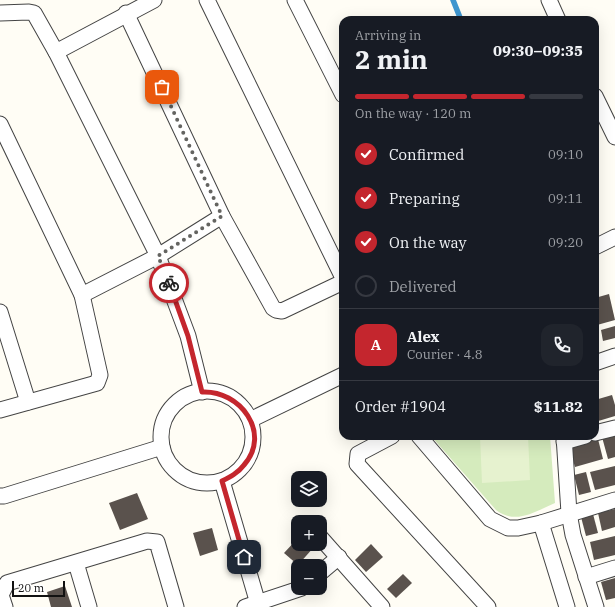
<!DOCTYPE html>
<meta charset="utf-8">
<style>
:root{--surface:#171b24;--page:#20242c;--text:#f1f3f6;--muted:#9ea1a6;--line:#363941;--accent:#c4262e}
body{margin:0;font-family:"IBM Plex Serif",serif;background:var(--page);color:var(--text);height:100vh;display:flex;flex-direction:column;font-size:15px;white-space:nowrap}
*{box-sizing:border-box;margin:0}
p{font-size:13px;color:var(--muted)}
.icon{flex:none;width:22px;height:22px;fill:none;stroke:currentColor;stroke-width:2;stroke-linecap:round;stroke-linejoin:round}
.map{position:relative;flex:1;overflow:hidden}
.panel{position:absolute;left:339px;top:16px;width:260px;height:424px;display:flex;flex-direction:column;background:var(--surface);border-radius:12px;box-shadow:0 4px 16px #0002}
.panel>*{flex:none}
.tools{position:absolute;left:291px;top:471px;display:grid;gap:8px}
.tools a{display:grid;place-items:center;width:36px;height:36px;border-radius:8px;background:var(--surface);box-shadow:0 4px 16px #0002;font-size:20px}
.scale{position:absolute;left:12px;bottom:10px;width:53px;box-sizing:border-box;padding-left:4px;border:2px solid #111;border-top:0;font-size:11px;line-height:14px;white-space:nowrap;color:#111;-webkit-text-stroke:3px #fff;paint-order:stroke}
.pin{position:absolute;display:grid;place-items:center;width:34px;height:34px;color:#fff;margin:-17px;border-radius:8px;box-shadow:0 2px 6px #0006}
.courier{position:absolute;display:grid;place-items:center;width:40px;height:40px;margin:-20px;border:3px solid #c4262e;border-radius:50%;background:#fff;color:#222;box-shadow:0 1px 5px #0007}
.overview em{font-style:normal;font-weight:700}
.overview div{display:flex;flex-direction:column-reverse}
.overview{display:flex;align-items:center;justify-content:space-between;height:68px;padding:0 16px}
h1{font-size:26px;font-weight:700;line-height:30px}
.bar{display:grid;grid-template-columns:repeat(4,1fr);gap:6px 4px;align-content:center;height:48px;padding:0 16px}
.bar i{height:5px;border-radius:3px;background:var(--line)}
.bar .active{background:var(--accent)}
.bar p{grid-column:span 4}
.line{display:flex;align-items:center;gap:10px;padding:0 16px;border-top:1px solid var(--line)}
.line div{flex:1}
.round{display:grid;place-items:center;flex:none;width:42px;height:42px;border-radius:12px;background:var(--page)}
ol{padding:0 16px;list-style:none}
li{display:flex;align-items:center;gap:12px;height:44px}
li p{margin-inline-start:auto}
li .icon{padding:4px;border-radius:50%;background:var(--accent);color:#fff;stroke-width:4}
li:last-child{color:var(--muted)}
li i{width:22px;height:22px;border:2px solid var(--line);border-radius:50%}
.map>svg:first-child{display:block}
.green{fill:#d5ebbd}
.pitch{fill:#e6f2cf}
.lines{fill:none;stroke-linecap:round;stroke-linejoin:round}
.stream{stroke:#3f96cf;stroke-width:5.5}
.building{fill:#5a524d}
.street-casing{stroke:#444;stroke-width:17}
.street{stroke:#fff;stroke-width:15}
.done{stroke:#646461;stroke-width:4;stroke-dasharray:0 7.2}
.route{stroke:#c4262e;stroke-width:5}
</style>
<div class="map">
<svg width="615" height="607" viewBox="0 0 615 607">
<rect width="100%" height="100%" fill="#fffdf5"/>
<path class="green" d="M431 436H550L555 503C534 512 516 525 496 510Z"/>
<path class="pitch" d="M480 436H528L530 480 482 483Z"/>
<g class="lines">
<path class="stream" d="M453 0 461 20"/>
</g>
<g class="building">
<path d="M609 294 615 320 597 325 595 298Z"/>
<path d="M615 326V338L603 341 601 330Z"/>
<path d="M595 380 598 390 595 391Z"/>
<path d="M612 395 615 405V416L595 422V400Z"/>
<path d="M615 434V457L608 459 602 437Z"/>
<path d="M598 439 603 459 575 467 569 447Z"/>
<path d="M615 466V485L595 490 590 472Z"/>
<path d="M586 472 591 492 579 495 574 475Z"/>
<path d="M137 493 148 519 120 530 109 503Z"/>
<path d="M615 509V527L602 531 598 513Z"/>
<path d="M593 514 598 533 586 536 581 517Z"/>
<path d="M212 528 218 550 200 556 193 533Z"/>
<path d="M615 536V555L594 560 590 542Z"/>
<path d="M298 538V544H311L314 547 298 565 284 553Z"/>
<path d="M371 544 383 557 366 572 355 560Z"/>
<path d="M403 574 412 583 396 598 387 589Z"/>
<path d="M615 578V598L606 600 601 582Z"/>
<path d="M65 586 72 607H51L47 592Z"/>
</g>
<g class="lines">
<g class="street-casing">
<g id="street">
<path d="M207 0 343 278"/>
<path d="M295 0 343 95"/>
<path d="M549 0 558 20"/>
<path d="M0 13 29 12 34 13 56 52 158 256 188 336 202 392"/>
<path d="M126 13 222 216 273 308 276 310 282 311 343 282"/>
<path d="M56 52 154 0"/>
<path d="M595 96 615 137"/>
<path d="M0 124 82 295 100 375 97 383 0 410"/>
<path d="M595 247 615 237"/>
<path d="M82 295 158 256 222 216"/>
<path d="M0 312 28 402"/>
<path d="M595 363 615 356"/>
<circle cx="207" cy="437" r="46"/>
<path d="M250 420 343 375"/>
<path d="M595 433 615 428"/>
<path d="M392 436 358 454 357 464 488 607"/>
<path d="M419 436 490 519 508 528H518L541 523 615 500"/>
<path d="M564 436 569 513 573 535 596 607"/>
<path d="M564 442 585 436"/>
<path d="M222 481 259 607"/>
<path d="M0 496H4L162 447"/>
<path d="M541 523 567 607"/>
<path d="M320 537 382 607"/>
<path d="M76 563 89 607"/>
<path d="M320 573 339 557"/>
<path d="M586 577 615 568"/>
<path d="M5 607 1 595 7 583 147 541 157 542 176 607"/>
<path d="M245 607 302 588"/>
</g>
</g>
<use href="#street" class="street"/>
</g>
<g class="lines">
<path class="done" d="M162 87 222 216 158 256 169 283"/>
<path class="route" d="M169 283 188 336 202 392C240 390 272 433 244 465 238 473 230 477 222 481L244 557"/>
</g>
</svg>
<div class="tools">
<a><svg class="icon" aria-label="layers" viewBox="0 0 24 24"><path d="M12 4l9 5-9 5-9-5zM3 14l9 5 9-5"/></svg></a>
<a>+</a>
<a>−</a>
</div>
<div class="scale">20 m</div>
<div class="pin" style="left:162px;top:87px;background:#ea580c"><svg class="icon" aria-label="bag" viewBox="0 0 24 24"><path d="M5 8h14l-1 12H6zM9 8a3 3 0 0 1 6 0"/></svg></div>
<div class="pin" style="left:244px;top:557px;background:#1f2937"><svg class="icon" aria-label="home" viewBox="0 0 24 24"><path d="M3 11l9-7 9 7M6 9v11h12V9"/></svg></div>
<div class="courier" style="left:169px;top:283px"><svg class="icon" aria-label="bike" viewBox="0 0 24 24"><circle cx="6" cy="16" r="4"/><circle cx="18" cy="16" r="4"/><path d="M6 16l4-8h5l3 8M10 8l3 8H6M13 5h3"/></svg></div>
<section class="panel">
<div class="overview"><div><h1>2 min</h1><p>Arriving in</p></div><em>09:30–09:35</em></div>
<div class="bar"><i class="active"></i><i class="active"></i><i class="active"></i><i></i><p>On the way · 120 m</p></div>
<ol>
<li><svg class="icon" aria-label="check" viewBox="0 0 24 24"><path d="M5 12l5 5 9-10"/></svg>Confirmed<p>09:10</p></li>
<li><svg class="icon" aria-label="check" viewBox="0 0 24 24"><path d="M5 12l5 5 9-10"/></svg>Preparing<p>09:11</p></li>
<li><svg class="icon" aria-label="check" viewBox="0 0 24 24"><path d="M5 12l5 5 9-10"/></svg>On the way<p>09:20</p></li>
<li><i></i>Delivered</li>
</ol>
<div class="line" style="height:72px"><b class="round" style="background:var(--accent);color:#fff">A</b><div><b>Alex</b><p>Courier · 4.8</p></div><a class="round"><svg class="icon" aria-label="phone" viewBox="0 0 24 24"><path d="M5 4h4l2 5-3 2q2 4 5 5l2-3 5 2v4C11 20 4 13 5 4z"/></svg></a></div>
<div class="line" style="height:52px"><div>Order #1904</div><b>$11.82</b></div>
</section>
</div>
